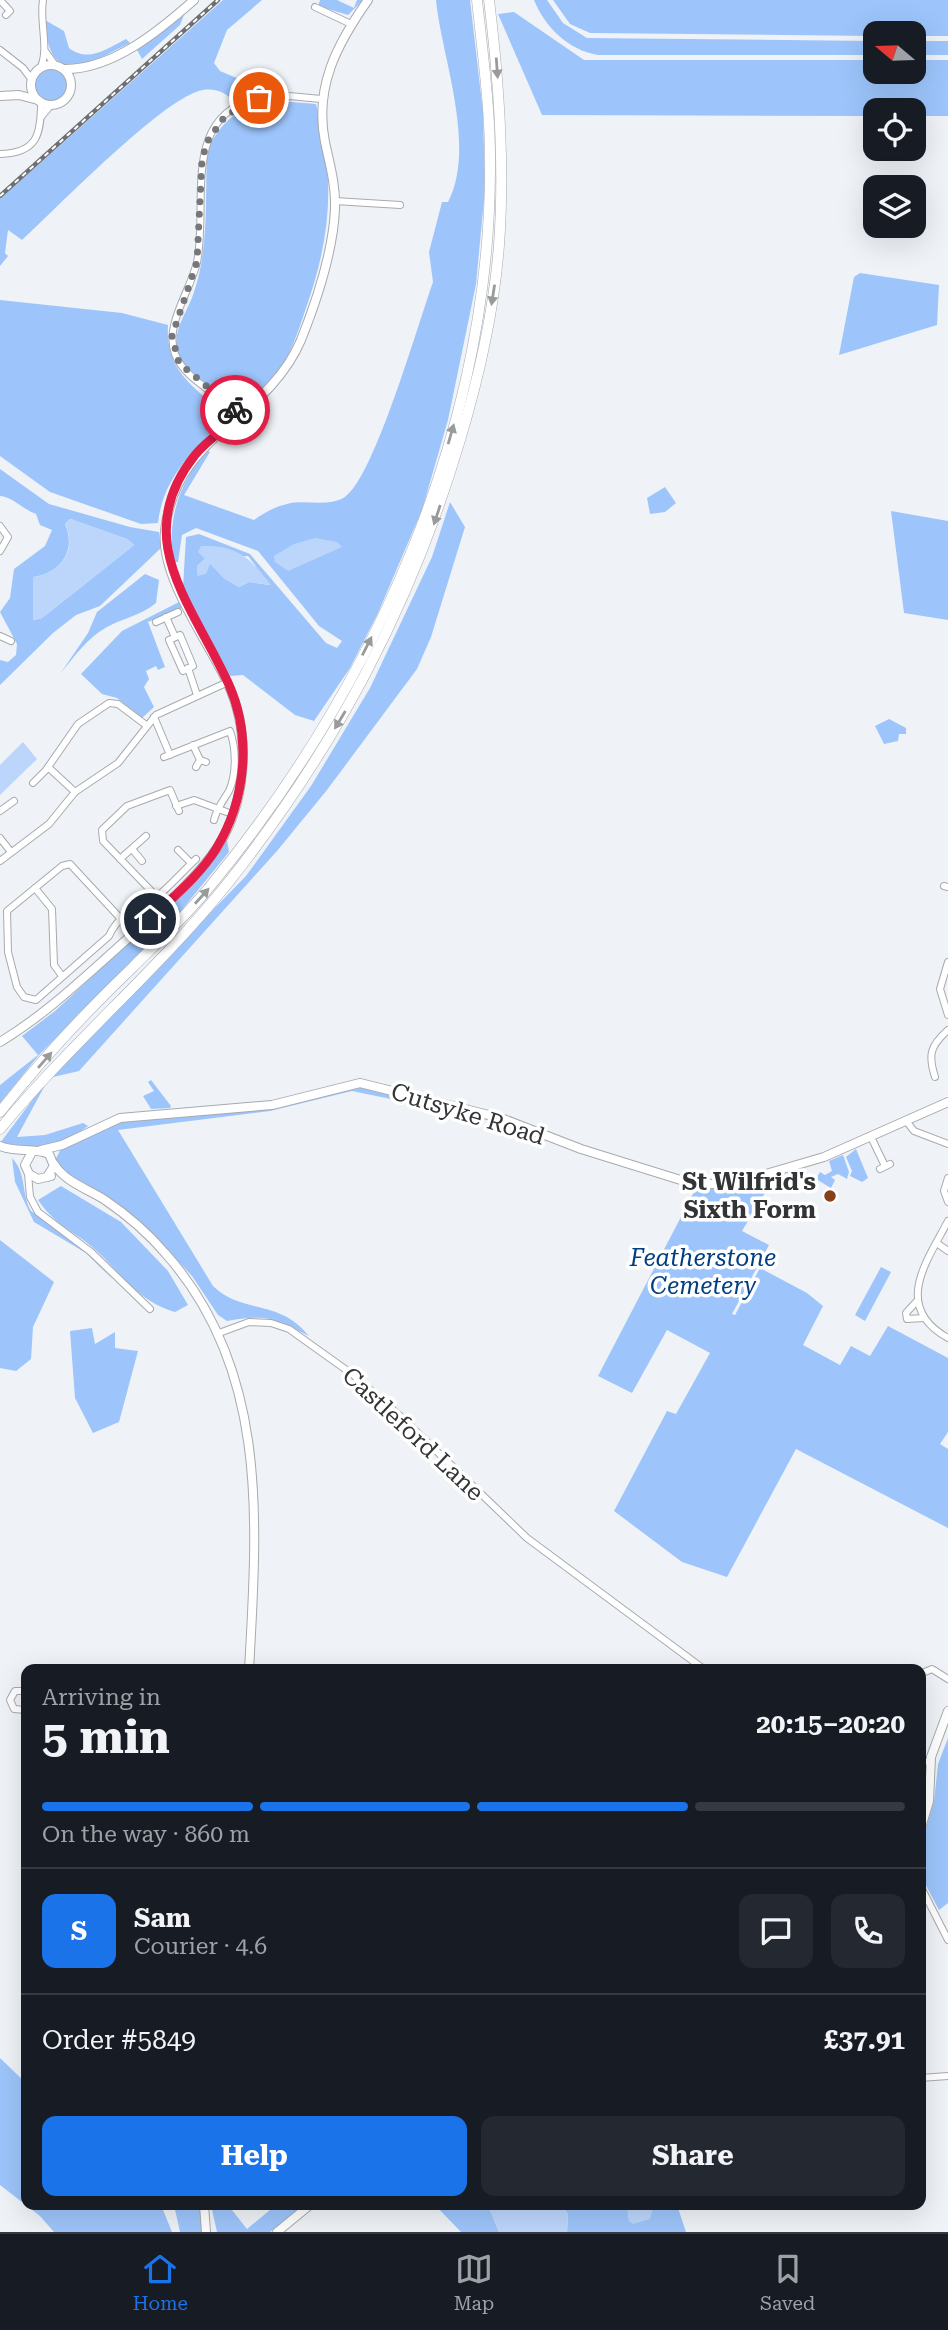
<!DOCTYPE html>
<meta charset="utf-8">
<style>
:root{--surface:#171b24;--page:#242831;--text:#f1f3f6;--muted:#9ea1a6;--line:#363941;--accent:#1a73e8}
body{margin:0;font-family:"Roboto Serif",serif;background:var(--page);color:var(--text);height:100vh;display:flex;flex-direction:column;font-size:26px;white-space:nowrap}
*{box-sizing:border-box;margin:0}
p{font-size:23px;color:var(--muted)}
.icon{flex:none;width:38px;height:38px;fill:none;stroke:currentColor;stroke-width:2;stroke-linecap:round;stroke-linejoin:round}
.map{position:relative;flex:1;overflow:hidden}
.details{position:absolute;left:21px;top:1664px;width:905px;height:546px;display:flex;flex-direction:column;background:var(--surface);border-radius:14px;box-shadow:0 7px 28px #0002}
.details>*{flex:none}
.needle{width:46px;rotate:289deg}
.buttons{position:absolute;left:863px;top:21px;display:grid;gap:14px}
.buttons a{display:grid;place-items:center;width:63px;height:63px;border-radius:14px;background:var(--surface);box-shadow:0 7px 28px #0002;font-size:35px}
.pin{position:absolute;display:grid;place-items:center;width:60px;height:60px;color:#fff;margin:-30px;border:4px solid #fff;border-radius:50%;box-shadow:0 2px 7px #0007}
.courier{position:absolute;display:grid;place-items:center;width:70px;height:70px;margin:-35px;border:5px solid #e11d48;border-radius:50%;background:#fff;color:#222;box-shadow:0 2px 9px #0007}
.head em{font-style:normal;font-weight:700}
.head div{display:flex;flex-direction:column-reverse}
.head{display:flex;align-items:center;justify-content:space-between;height:119px;padding:0 21px}
h1{font-size:46px;font-weight:700;line-height:52px}
.bar{display:grid;grid-template-columns:repeat(4,1fr);gap:10px 7px;align-content:center;height:84px;padding:0 21px}
.bar i{height:9px;border-radius:5px;background:var(--line)}
.bar .on{background:var(--accent)}
.bar p{grid-column:span 4}
.line{display:flex;align-items:center;gap:18px;padding:0 21px;border-top:2px solid var(--line)}
.line div{flex:1}
.round{display:grid;place-items:center;flex:none;width:74px;height:74px;border-radius:14px;background:var(--page)}
.primary-button{display:flex;gap:14px;margin-top:auto;padding:14px 21px}
.primary-button a{flex:1;height:80px;border-radius:14px;background:var(--accent);color:#fff;font-size:28px;font-weight:700;line-height:80px;text-align:center}
.primary-button a+a{background:var(--page);color:var(--text)}
.tab-bar{display:flex;justify-content:space-around;align-items:center;height:98px;border-top:2px solid var(--line);background:var(--surface);font-size:19px;color:var(--muted)}
.tab-bar a{display:grid;justify-items:center;gap:4px}
.tab-bar .on{color:var(--accent)}
.map>svg:first-child{display:block}
.green{fill:#9dc5fb;fill-rule:evenodd}
.water{fill:#bcd6fb}
.lines{fill:none;stroke-linecap:round;stroke-linejoin:round}
.minor-casing{stroke:#a7aaae;stroke-width:8}
.major-casing{stroke:#a7aaae;stroke-width:10}
.highway-casing{stroke:#a7aaae;stroke-width:11}
.minor{stroke:#fff;stroke-width:6}
.major{stroke:#fff;stroke-width:8}
.highway{stroke:#fff;stroke-width:10}
.rail-casing{stroke:#6d6f72;stroke-width:4.5}
.rail{stroke:#fff;stroke-width:2;stroke-dasharray:5;stroke-linecap:butt}
.oneway{fill:#999a9a}
.done{stroke:#75777a;stroke-width:7;stroke-dasharray:0 12.6}
.route{stroke:#e11d48;stroke-width:9}
.poi-dot{fill:#86401a;stroke:#fff;stroke-width:2.5}
.labels{text-anchor:middle;dominant-baseline:central;stroke-width:7;stroke-linejoin:round;paint-order:stroke}
.street-label{font-size:24px;fill:#333436;stroke:#fff}
.poi-label{font-size:24px;font-weight:bold;fill:#333436;stroke:#fff;text-anchor:end}
.park-label{font-size:24px;font-style:italic;fill:#023e82;stroke:#fff}
</style>
<div class="map">
<svg width="948" height="2232" viewBox="0 0 948 2232">
<rect width="100%" height="100%" fill="#eff3f7"/>
<g class="green">
<path d="M223 0H262L227 30 214 63 220 71 239 79 244 99 236 103C226 93 217 88 203 90 166 95 55 210 22 240L8 230 5 253 8 256 0 266V199Z"/>
<path d="M320 0H337L354 8 357 0H363L348 15 318 6Z"/>
<path d="M436 0H470L483 112 485 189 476 284 448 420 422 510 378 613 350 668 314 721 295 715 243 675 230 676 183 587 186 537 199 534 250 554 326 643 337 648 342 641 319 626 258 551 196 528 182 535 178 562H174C166 519 180 482 207 450L210 452 184 495 254 520C264 513 274 507 287 504 304 499 331 508 346 496 375 474 418 324 433 282L429 252 442 202H448C477 146 441 55 436 0ZM248 556 270 585 249 582 239 587 224 578 210 563 197 566 205 559Z"/>
<path d="M534 0H547L563 23 587 38 875 41V55H598C568 50 545 27 534 0Z"/>
<path d="M553 0H948V36H914V33H875V36L590 33 570 24Z"/>
<path d="M514 12 584 60H875V72H914V60H948V116H914V110H875V116L542 115 498 14Z"/>
<path d="M184 15 180 25 142 59 136 48Z"/>
<path d="M45 20 64 31 69 48C89 63 106 49 126 39L130 43C87 64 49 91 45 20Z"/>
<rect x="914" y="41" width="34" height="14"/>
<circle cx="51" cy="85" r="16"/>
<path d="M280 101 316 104C336 180 331 238 305 311 297 335 289 359 273 379 264 390 253 400 242 410L236 408C218 393 184 375 178 353 171 330 188 312 194 292 209 248 205 199 207 153 220 119 244 103 280 101Z"/>
<path d="M860 273 939 285 937 325 839 355 854 277Z"/>
<path d="M0 300 122 313 168 325C165 373 196 388 228 417 195 447 163 477 158 523L141 524 50 492 0 456Z"/>
<path d="M0 469 49 504 130 527 159 532 161 548 100 606 76 615 53 633 0 685V660L8 662 16 655 17 644 0 612 10 598 14 569 45 546 52 530 40 525 36 514C24 510 13 497 0 496ZM70 519 127 539 134 545 42 618 34 620V577C60 573 77 551 65 524Z"/>
<path d="M665 487 676 503 665 512 650 514 647 498Z"/>
<path d="M450 502 465 527 431 637 417 669 327 790 277 851 79 1071 49 1078 17 1137 45 1135 83 1123 88 1126C65 1144 28 1153 0 1143L49 1078 246 876 311 786 370 688 432 557Z"/>
<path d="M891 511 948 521V620L904 613Z"/>
<path d="M145 574 159 580 156 603C140 616 123 618 107 627 88 637 74 657 60 674L88 633 97 612Z"/>
<path d="M179 602 182 608 148 622 165 667 158 670 156 666 146 671 149 679 144 687 154 707 142 718 117 698 102 694 81 674 122 631Z"/>
<path d="M889 719 906 728V734H899L898 741 884 744 875 726Z"/>
<path d="M227 840 229 852 176 917 39 1055 0 1103V1085L38 1055 22 1036 55 1011 187 889Z"/>
<path d="M151 1080 171 1106 170 1108 151 1109 143 1096 154 1091 148 1082Z"/>
<path d="M354 1085 502 1121 567 1148 478 1117 352 1091 270 1111 118 1130 213 1286C243 1315 279 1298 309 1336 274 1318 267 1314 227 1321L218 1315 192 1276 160 1242 97 1190 61 1170 55 1160 61 1149 121 1119 277 1106Z"/>
<path d="M856 1149 868 1178 862 1182 850 1176 852 1171 846 1157Z"/>
<path d="M843 1155 849 1172 847 1179 838 1174 831 1177 835 1180 831 1188 816 1179 820 1172 825 1175 832 1171 829 1161Z"/>
<path d="M12 1158C27 1173 21 1194 31 1211L81 1246 113 1280 86 1253 34 1222 15 1182Z"/>
<path d="M791 1172V1183L766 1191 742 1231 769 1245 732 1314 735 1315 760 1268 807 1293 823 1306 803 1345 840 1365 851 1346 870 1356 888 1326 948 1358V1432L940 1444 948 1449V1528L796 1449 727 1577 682 1562 614 1511 667 1411 676 1414 710 1353 667 1330 632 1393 598 1376 695 1190 773 1179Z"/>
<path d="M61 1186 121 1222 168 1271 188 1305 175 1312C132 1300 116 1263 82 1239 64 1227 51 1219 38 1200Z"/>
<path d="M0 1240 54 1282 33 1327 31 1359 16 1371 0 1368Z"/>
<path d="M881 1267 891 1272 865 1321 855 1315Z"/>
<path d="M92 1328 95 1344 115 1332V1348L138 1351 119 1422 93 1433 75 1398 70 1331Z"/>
<path d="M948 1738V1903L939 1910 921 1876 920 1848 934 1802 938 1764Z"/>
<path d="M0 2058 26 2083V2205H149L163 2210 172 2232H54L40 2216 0 2185Z"/>
<path d="M174 2205H200L203 2232H180Z"/>
<path d="M211 2205H228L247 2229 276 2205H303L270 2232H217Z"/>
<path d="M435 2205H488L499 2232H461Z"/>
<path d="M562 2205H627L629 2221 654 2205H677L686 2232H567L568 2214Z"/>
</g>
<g class="water">
<path d="M71 519 127 539 134 545 42 618 33 620V577C60 574 78 550 65 524Z"/>
<path d="M315 538 337 542 342 547 288 571 275 562 274 556 294 544Z"/>
<path d="M201 546C238 545 250 558 271 585L249 582 239 587 224 578 210 564 206 574 197 576V566L205 559 198 552Z"/>
<path d="M23 742 37 759 0 795V765Z"/>
<path d="M488 2205H562L568 2214 567 2232H499Z"/>
<path d="M627 2205H654L650 2219 633 2224 629 2221Z"/>
</g>
<g class="lines">
<g class="minor-casing">
<g id="minor">
<path d="M0 0 10 11 6 15"/>
<path d="M315 7 351 24"/>
<path d="M0 50 23 68 32 80"/>
<path d="M45 51 55 65"/>
<path d="M40 69C50 49 39 22 43 0"/>
<path d="M41 117 51 105"/>
<path d="M0 154C37 153 41 135 41 103"/>
<path d="M335 201 400 205"/>
<path d="M239 416C222 394 185 381 175 354 164 325 191 290 197 262 209 206 179 115 259 98 280 93 302 98 323 99"/>
<path d="M0 526 8 537 0 551"/>
<path d="M166 617 175 637"/>
<path d="M156 622 178 612"/>
<path d="M180 635 193 666 183 671 169 640Z"/>
<path d="M0 636 11 641"/>
<path d="M188 668 197 695"/>
<path d="M154 717 170 755"/>
<path d="M193 745 200 760"/>
<path d="M164 757 230 731C236 748 237 773 229 791 223 801 217 808 214 820"/>
<path d="M48 767 75 792"/>
<path d="M196 767 200 760 206 762"/>
<path d="M33 783 46 770 78 724 109 703 118 704 146 725"/>
<path d="M176 806 194 800 232 814"/>
<path d="M0 811 14 801"/>
<path d="M0 838 11 852"/>
<path d="M132 849 142 861"/>
<path d="M178 850 191 863"/>
<path d="M120 859 146 836"/>
<path d="M0 861 49 824 75 792 118 763 156 715 228 682"/>
<path d="M944 886 948 887"/>
<path d="M35 888 52 909 54 965 62 976"/>
<path d="M156 896 103 841 102 830 127 806 170 790 179 811"/>
<path d="M133 934 121 919 70 864 62 866 7 911 8 952 17 987 24 997 36 1000 109 936C120 911 141 909 160 894 173 883 184 870 196 859"/>
<path d="M948 962 940 989 948 1015"/>
<path d="M935 1077C928 1055 930 1046 948 1030"/>
<path d="M907 1122 914 1131 948 1144"/>
<path d="M871 1137 885 1166"/>
<path d="M880 1169 890 1164"/>
<path d="M28 1173 30 1197 38 1212 91 1252 150 1309"/>
<path d="M948 1178 944 1191 948 1202"/>
<path d="M948 1221C927 1261 892 1307 948 1338"/>
<path d="M938 1244 948 1251"/>
<path d="M917 1301 906 1313 907 1319 924 1318"/>
<path d="M219 1333 249 1322 271 1323 289 1329 352 1374 400 1416 527 1538 705 1670"/>
<path d="M920 1674 932 1669 948 1679"/>
<path d="M26 1691H15L10 1700 14 1709 26 1710"/>
<path d="M920 1761 930 1762"/>
<path d="M920 1885 948 1940"/>
<path d="M920 2078 948 2076"/>
</g>
</g>
<g class="major-casing">
<g id="major">
<circle cx="51" cy="85" r="20"/>
<path d="M64 69C112 70 159 31 194 0"/>
<path d="M0 96 19 95 38 100"/>
<path d="M0 1042C43 1016 78 983 115 950 148 920 185 891 212 855 247 808 252 736 228 684 209 642 160 578 165 531 175 433 266 422 301 340 317 300 333 253 335 209 336 186 330 165 325 142 314 87 337 44 368 0"/>
<path d="M0 1146C16 1153 34 1147 49 1154L54 1166 47 1177"/>
<path d="M41 1150 62 1145 120 1118 272 1105 360 1083 501 1118 581 1149 687 1182 712 1184 749 1179 824 1157 948 1102"/>
<path d="M32 1152 25 1165 29 1174 38 1179 51 1176"/>
<path d="M54 1164C65 1182 88 1189 105 1200 127 1215 148 1233 165 1253 270 1370 257 1524 249 1670"/>
<path d="M920 1831 929 1801 931 1757 948 1711"/>
<path d="M204 2205 206 2232"/>
<path d="M277 2232 310 2205"/>
</g>
</g>
<g class="highway-casing">
<g id="highway">
<path d="M0 1112C40 1061 86 1012 133 967 160 940 188 914 212 884 375 685 489 432 490 171 491 114 483 57 477 0"/>
<path d="M0 1129C71 1043 158 970 228 883 335 748 411 606 460 440 479 377 494 311 499 245 505 163 499 81 489 0"/>
</g>
</g>
<use href="#minor" class="minor"/>
<use href="#major" class="major"/>
<use href="#highway" class="highway"/>
<g class="rail-casing">
<path id="rail" d="M0 196 218 0"/>
</g>
<use href="#rail" class="rail"/>
</g>
<defs><path id="oneway-solid" d="M-6-.8H1V-3.2L6.5 0L1 3.2V.8H-6Z" transform="scale(1.75)"/></defs>
<g class="oneway">
<use href="#oneway-solid" transform="translate(497 68) rotate(86)"/>
<use href="#oneway-solid" transform="translate(493 295) rotate(99)"/>
<use href="#oneway-solid" transform="translate(451 434) rotate(-74)"/>
<use href="#oneway-solid" transform="translate(437 515) rotate(108)"/>
<use href="#oneway-solid" transform="translate(367 646) rotate(-63)"/>
<use href="#oneway-solid" transform="translate(340 720) rotate(121)"/>
<use href="#oneway-solid" transform="translate(202 896) rotate(-48)"/>
<use href="#oneway-solid" transform="translate(45 1060) rotate(-49)"/>
</g>
<g class="lines">
<path class="done" d="M235 410 179 363 172 336 197 262 202 160 207 142 225 116 259 98"/>
<path class="route" d="M150 919C173 897 200 875 216 849 246 800 252 737 229 685 194 606 128 539 195 455 207 440 225 429 239 416L235 410"/>
</g>
<circle class="poi-dot" cx="830" cy="1196" r="7"/>
<g class="labels">
<g class="street-label">
<text transform="translate(468 1114) rotate(17)">Cutsyke Road</text>
<text transform="translate(413 1434) rotate(43)">Castleford Lane</text>
</g>
<g class="poi-label">
<text x="816" y="1182">St Wilfrid's<tspan x="816" dy="28">Sixth Form</tspan></text>
</g>
<g class="park-label">
<text x="703" y="1258">Featherstone<tspan x="703" dy="28">Cemetery</tspan></text>
</g>
</g>
</svg>
<div class="buttons">
<a><svg class="needle" viewBox="-14 -14 28 28"><path d="M0-13l5 13h-10z" fill="#e53935"/><path d="M0 13l5-13h-10z" fill="#9ea1a6"/></svg></a>
<a><svg class="icon" aria-label="locate" viewBox="0 0 24 24"><circle cx="12" cy="12" r="6"/><path d="M12 2v4M12 18v4M2 12h4M18 12h4"/></svg></a>
<a><svg class="icon" aria-label="layers" viewBox="0 0 24 24"><path d="M12 4l9 5-9 5-9-5zM3 14l9 5 9-5"/></svg></a>
</div>
<div class="pin" style="left:259px;top:98px;background:#ea580c"><svg class="icon" aria-label="bag" viewBox="0 0 24 24"><path d="M5 8h14l-1 12H6zM9 8a3 3 0 0 1 6 0"/></svg></div>
<div class="pin" style="left:150px;top:919px;background:#1f2937"><svg class="icon" aria-label="home" viewBox="0 0 24 24"><path d="M3 11l9-7 9 7M6 9v11h12V9"/></svg></div>
<div class="courier" style="left:235px;top:410px"><svg class="icon" aria-label="bike" viewBox="0 0 24 24"><circle cx="6" cy="16" r="4"/><circle cx="18" cy="16" r="4"/><path d="M6 16l4-8h5l3 8M10 8l3 8H6M13 5h3"/></svg></div>
<section class="details">
<div class="head"><div><h1>5 min</h1><p>Arriving in</p></div><em>20:15–20:20</em></div>
<div class="bar"><i class="on"></i><i class="on"></i><i class="on"></i><i></i><p>On the way · 860 m</p></div>
<div class="line" style="height:126px"><b class="round" style="background:var(--accent);color:#fff">S</b><div><b>Sam</b><p>Courier · 4.6</p></div><a class="round"><svg class="icon" aria-label="chat" viewBox="0 0 24 24"><path d="M4 5h16v11H9l-5 4z"/></svg></a><a class="round"><svg class="icon" aria-label="phone" viewBox="0 0 24 24"><path d="M5 4h4l2 5-3 2q2 4 5 5l2-3 5 2v4C11 20 4 13 5 4z"/></svg></a></div>
<div class="line" style="height:91px"><div>Order #5849</div><b>£37.91</b></div>
<div class="primary-button"><a>Help</a><a>Share</a></div>
</section>
</div>
<nav class="tab-bar">
<a class="on"><svg class="icon" aria-label="home" viewBox="0 0 24 24"><path d="M3 11l9-7 9 7M6 9v11h12V9"/></svg>Home</a>
<a><svg class="icon" aria-label="map" viewBox="0 0 24 24"><path d="M3 6l6-2 6 2 6-2v14l-6 2-6-2-6 2zM9 4v14M15 6v14"/></svg>Map</a>
<a><svg class="icon" aria-label="saved" viewBox="0 0 24 24"><path d="M7 4h10v16l-5-4-5 4z"/></svg>Saved</a>
</nav>
